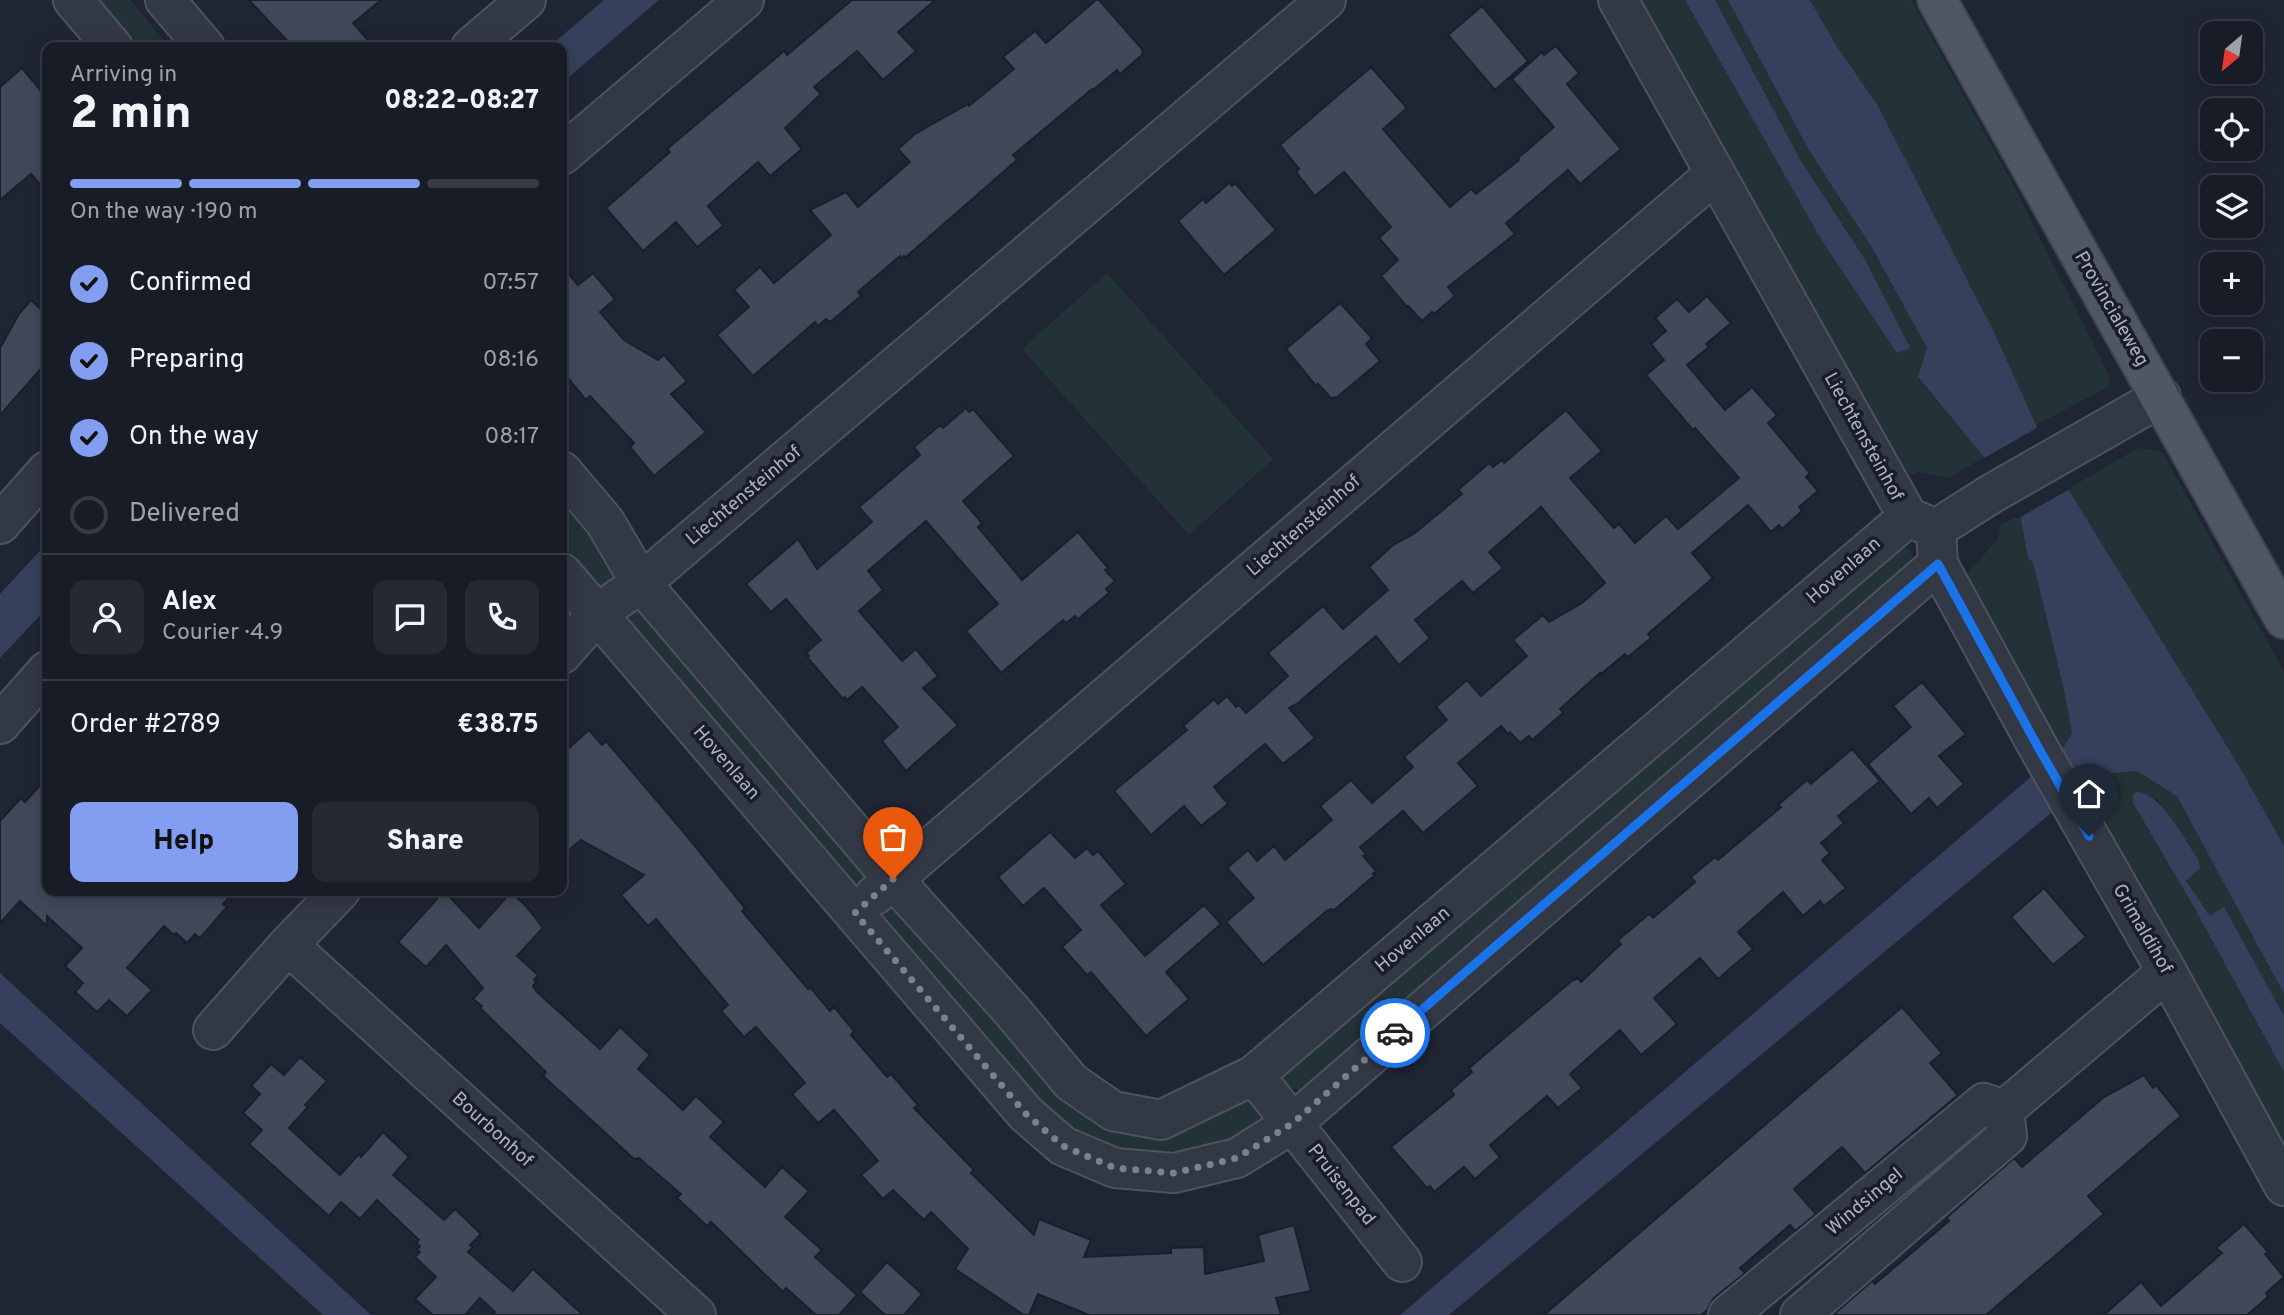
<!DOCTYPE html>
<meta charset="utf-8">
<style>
:root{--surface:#181c27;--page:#252933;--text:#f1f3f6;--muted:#9fa1a7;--line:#363a44;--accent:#839df1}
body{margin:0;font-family:Overpass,sans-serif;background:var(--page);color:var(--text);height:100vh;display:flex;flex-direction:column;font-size:26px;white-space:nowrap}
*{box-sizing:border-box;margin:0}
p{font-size:23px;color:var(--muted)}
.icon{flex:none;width:38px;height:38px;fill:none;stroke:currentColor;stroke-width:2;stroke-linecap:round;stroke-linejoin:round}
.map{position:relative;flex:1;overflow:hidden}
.sheet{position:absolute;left:42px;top:42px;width:525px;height:854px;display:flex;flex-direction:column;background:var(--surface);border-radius:14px;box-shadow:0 4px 18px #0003,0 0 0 2px var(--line)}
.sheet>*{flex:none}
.needle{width:46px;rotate:209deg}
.tools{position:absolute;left:2200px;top:21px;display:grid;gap:14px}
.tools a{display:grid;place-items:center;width:63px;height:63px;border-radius:14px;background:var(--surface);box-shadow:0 4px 18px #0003,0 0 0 2px var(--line);font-size:35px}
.pin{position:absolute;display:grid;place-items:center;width:60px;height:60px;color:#fff;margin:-72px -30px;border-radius:50% 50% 50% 0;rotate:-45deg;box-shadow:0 0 7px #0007}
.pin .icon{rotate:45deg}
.courier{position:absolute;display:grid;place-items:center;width:70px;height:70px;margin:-35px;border:5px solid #1a73e8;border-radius:50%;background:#fff;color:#222;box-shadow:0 2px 9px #0007}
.summary em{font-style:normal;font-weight:800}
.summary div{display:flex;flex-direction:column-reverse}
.summary{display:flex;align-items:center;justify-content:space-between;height:119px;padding:0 28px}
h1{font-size:46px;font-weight:800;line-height:52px}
.bar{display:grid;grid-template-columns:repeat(4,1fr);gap:10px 7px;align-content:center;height:84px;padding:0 28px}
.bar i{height:9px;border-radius:5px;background:var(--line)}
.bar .current{background:var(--accent)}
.bar p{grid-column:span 4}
.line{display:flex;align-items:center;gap:18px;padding:0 28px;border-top:2px solid var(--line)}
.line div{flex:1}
.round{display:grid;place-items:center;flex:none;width:74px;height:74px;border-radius:14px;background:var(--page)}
ol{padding:0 28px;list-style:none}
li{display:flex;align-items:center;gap:21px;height:77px}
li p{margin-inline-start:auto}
li .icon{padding:7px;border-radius:50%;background:var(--accent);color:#111;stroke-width:4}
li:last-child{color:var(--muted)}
li i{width:38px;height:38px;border:4px solid var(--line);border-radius:50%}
.button{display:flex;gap:14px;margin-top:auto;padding:14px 28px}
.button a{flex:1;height:80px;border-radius:14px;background:var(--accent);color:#111;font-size:28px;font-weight:800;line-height:80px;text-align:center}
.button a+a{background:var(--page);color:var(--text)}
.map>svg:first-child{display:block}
.green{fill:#233236}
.water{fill:#36405c}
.pier{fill:#202534}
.building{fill:#414859;stroke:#1b1f2b;stroke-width:2}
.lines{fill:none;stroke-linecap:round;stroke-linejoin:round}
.minor-casing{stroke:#4e5260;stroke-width:42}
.major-casing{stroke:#3d414e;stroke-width:42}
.minor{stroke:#333845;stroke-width:38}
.major{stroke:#515665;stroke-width:38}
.done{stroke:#7c8190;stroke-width:7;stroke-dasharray:0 12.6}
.route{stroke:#1a73e8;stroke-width:9}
.labels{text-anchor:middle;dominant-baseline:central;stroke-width:7;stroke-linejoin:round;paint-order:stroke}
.street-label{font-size:19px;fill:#adb2c2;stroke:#191d29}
</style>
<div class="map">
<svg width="2284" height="1315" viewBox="0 0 2284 1315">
<rect width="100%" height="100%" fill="#202534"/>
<g class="green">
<path d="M83 0H130L170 47H124Z"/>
<path d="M1639 0H1685L1821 239 1909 347 1866 261 1801 161 1715 0H1728L1810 152 1871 246 1927 348 1918 378 1984 457 1949 478 1918 472 1906 477Z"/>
<path d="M1810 0H1911L2011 181 2109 375 2110 386 2036 425 1994 332 1878 106 1836 45Z"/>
<path d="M1107 273 1273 459 1189 535 1022 349Z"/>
<path d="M2138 448 2162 452 2284 671V846L2239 766 2068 489Z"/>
<path d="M562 504 603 553 616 576 612 586 603 593 562 560Z"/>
<path d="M2020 515 2028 558 2033 562 2064 690 2072 733 2060 752 1963 578 1998 539 2001 524Z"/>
<path d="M1896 539 1911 550 1916 567 1310 1092 1286 1087 1280 1067Z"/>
<path d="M646 607 867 874 863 881 854 887 624 624 636 609Z"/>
<path d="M2137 771 2177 795 2284 994V1016L2224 908 2210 917 2186 880 2198 859 2157 799 2133 795V803L2195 909 2284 1072V1155L2080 789 2113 773Z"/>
<path d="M892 901 1107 1117 1249 1099 1266 1116 1262 1131 1161 1162 1064 1134 877 920 880 912Z"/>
</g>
<g class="water">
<path d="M604 0H659L562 83V47H549Z"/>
<path d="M1685 0H1715L1801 161 1866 261 1910 348 1897 353 1821 239Z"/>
<path d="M1728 0H1810L1836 45 1878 106 1994 332 2036 425 2068 489 2239 766 2284 846V994L2177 796 2137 771 2113 773 2080 789 1449 1315H1400L2060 752 2072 733 2064 690 2033 562 2028 558 2020 515 1984 457 1918 377 1927 348 1871 246 1810 152Z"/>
<path d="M47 543V608L0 658V594Z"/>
<path d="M2137 792C2161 792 2185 841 2198 859L2200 868 2186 881 2210 916 2224 907 2284 1016V1072L2195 909 2133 803V795Z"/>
<path d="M0 973 371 1315H323L0 1023Z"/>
</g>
<path class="pier" d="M2040 426 2072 488 2017 519 1981 460Z"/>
<g class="building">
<path d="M249 0H381L353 23 374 47H293Z"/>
<path d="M852 0H935L898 32 916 51 883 80 857 51 814 87 821 94 785 128 802 149 770 176 758 162 708 206 723 226 697 247 676 222 643 251 606 208 670 152 667 149 712 111 784 51 787 55Z"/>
<path d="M1096 0H1099L1142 49 1143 54 1120 74 1117 70 1093 90 1092 89 1013 155 1017 160 906 257 904 256 901 258 900 256 858 292 861 296 830 322 826 319 818 326 815 322 753 376 717 335 749 307 734 290 760 267 774 283 831 235 810 210 846 192 858 207 910 162 898 149 915 134 968 104 969 106 1014 69 1003 57 1035 31 1046 43Z"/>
<path d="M1482 6 1528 61 1495 90 1448 35Z"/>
<path d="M1556 46 1579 73 1567 84 1621 149 1580 184 1568 170 1506 223 1515 234 1448 287 1455 296 1434 314 1432 312 1422 321 1408 306 1407 307 1381 276 1398 260 1379 238 1391 227 1344 172 1315 196 1296 172 1299 169 1280 145 1371 67 1407 108 1383 129 1450 207 1471 189 1476 194 1519 160 1518 158 1554 127 1512 79 1542 52 1544 55Z"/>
<path d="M22 68 47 98V193L31 174 0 200V87Z"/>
<path d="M1229 183 1232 186 1235 183 1276 230 1224 275 1178 221 1203 199 1206 203Z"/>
<path d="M562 266 578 285 593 273 615 299 600 312 624 340 658 360 664 355 687 381 671 394 706 432 654 476 630 447 634 443 590 396 586 400 562 371Z"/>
<path d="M1707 296 1731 323 1706 344 1709 347 1687 365 1725 410 1752 387 1777 415 1768 423 1810 473 1806 477 1818 491 1799 507 1802 511 1782 529 1779 525 1771 532 1748 505 1692 553 1713 578 1648 634 1651 638 1628 657 1625 654 1601 674 1600 673 1560 709 1563 713 1532 740 1529 736 1520 743 1510 732 1508 734 1501 726 1458 763 1478 786 1423 833 1403 811 1360 847 1366 854 1363 856 1376 871 1373 874 1375 875 1333 911 1332 909 1328 910 1263 965 1226 922 1254 898 1227 868 1248 850 1257 861 1274 846 1285 860 1332 820 1320 806 1351 780 1372 803 1413 767 1404 757 1447 720 1436 707 1467 680 1481 696 1527 656 1513 640 1543 615 1549 622 1582 603 1605 583 1541 507 1489 552 1503 568 1473 593 1462 581 1415 620 1430 638 1399 665 1376 636 1298 703 1289 708 1315 738 1283 764 1265 744 1214 787 1228 804 1201 826 1184 806 1151 835 1114 791 1187 730 1183 726 1214 699 1218 704 1227 696 1236 707 1239 705 1246 713 1288 676 1268 653 1323 606 1343 629 1388 590 1369 567 1393 545 1415 533 1462 494 1458 490 1489 463 1493 467 1502 460 1504 463 1566 410 1602 451 1570 478 1614 528 1619 524 1635 543 1666 516 1678 529 1739 478 1695 428 1693 430 1646 375 1664 360 1651 344 1666 331 1655 318 1677 299 1689 312Z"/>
<path d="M31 300 47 315V362L0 415V348L19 314Z"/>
<path d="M1340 303 1372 338 1366 344 1380 361 1336 398 1334 397 1332 399 1318 384 1316 386 1286 349Z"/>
<path d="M966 408 969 412 973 409 1014 456 963 501 982 523 978 527 1022 580 1078 532 1108 568 1105 570 1115 581 1106 589 1109 593 1078 619 1075 616 1066 623 1063 620 1001 673 966 631 998 604 926 521 868 571 883 590 859 611 902 661 916 649 938 676 923 688 958 725 906 771 882 741 898 727 862 687 847 700 845 697 843 699 807 657 809 656 806 653 821 640 786 599 771 612 746 584 798 539 817 569 872 522 859 507 920 455 914 447 940 425 943 428Z"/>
<path d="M1922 682 1966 734 1939 756 1964 784 1937 808 1929 798 1911 814 1868 764 1911 727 1893 706Z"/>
<path d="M589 730 602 745 606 741 686 835 745 908 742 911 808 989 810 987 830 1011 834 1007 854 1031 851 1035 887 1077 891 1074 918 1105 914 1108 974 1170 971 1173 1034 1235 1039 1219 1091 1240 1084 1257 1171 1253V1248L1204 1247 1205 1274 1264 1261 1258 1235 1294 1225 1311 1291 1276 1298 1281 1315H1089L1038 1294 1029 1315H1024L955 1269 968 1249 931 1212 924 1220 893 1190 883 1199 861 1175 878 1161 834 1110 818 1123 792 1094 805 1083 781 1055 756 1027 744 1037 721 1011 728 1005 656 919 648 926 621 895 644 875 581 840 562 856V754Z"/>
<path d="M1852 749 1880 781 1838 816 1844 823 1821 843 1830 853 1822 860 1846 888 1824 906 1820 901 1803 916 1783 892 1738 932 1753 949 1718 979 1700 958 1654 998 1677 1024 1641 1055 1620 1030 1570 1074 1582 1088 1558 1108 1547 1096 1490 1145 1500 1157 1475 1179 1464 1167 1434 1192 1430 1186 1427 1188 1391 1147 1454 1095 1451 1090 1472 1072 1469 1068 1495 1046 1574 979 1575 980 1578 978 1581 982 1621 944 1618 940 1649 914 1653 918 1695 882 1691 877 1715 857 1718 860 1781 807 1778 805 1807 780 1811 784Z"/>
<path d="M47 778V891H235L223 904 227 907 200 938 195 934 187 943 176 933 174 935 164 926 127 968 152 990 127 1016 109 1000 97 1012 75 992 83 983 65 966 82 948 47 916V926L20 901 0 923V821L21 798 25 802Z"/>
<path d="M1050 832 1075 858 1087 848 1093 855 1098 851 1126 884 1101 905 1145 956 1204 905 1221 924 1166 972 1189 999 1146 1036 1091 972 1087 975 1062 947 1081 930 1044 888 1023 906 998 877Z"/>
<path d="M2044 888 2086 937 2053 965 2011 917Z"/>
<path d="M444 891 479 928 511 892 526 906 543 928 517 956 538 975 534 980 536 982 533 986 536 991 600 1049 620 1027 650 1055 638 1069 683 1110 696 1096 724 1122 710 1137 765 1187 782 1167 809 1191 785 1217 822 1250 815 1257 857 1295 839 1315H816L786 1288 783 1292 711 1222 707 1226 677 1198 681 1194 639 1158 634 1159 543 1076 546 1072 480 1008 482 1006 473 999 483 988 446 945 426 967 398 942Z"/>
<path d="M1902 1007 1942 1053 1930 1063 1958 1095 1865 1173 1842 1147 1794 1189 1816 1214 1795 1231 1790 1225 1740 1268 1745 1273 1714 1298 1707 1310 1701 1315H1544Z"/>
<path d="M300 1057 327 1081 305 1105 308 1107 289 1128 340 1175 359 1154 361 1157 383 1132 409 1157 393 1175 444 1220 455 1209 481 1234 470 1245 473 1247 468 1252 513 1291 533 1269 583 1315H492L495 1312 480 1298 465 1315H433L415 1299 436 1277 415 1257 420 1252 417 1250 420 1246 416 1243 419 1240 377 1200 360 1219 341 1202 329 1216 249 1144 262 1130 243 1113 260 1094 251 1086 271 1064 284 1075Z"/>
<path d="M2144 1075 2153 1088 2156 1085 2181 1116 2088 1196 2104 1214 1986 1315H1833L1872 1281 1875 1284 1949 1221 1946 1218 2014 1158 2022 1167 2104 1097Z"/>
<path d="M2244 1224 2268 1252 2265 1254 2284 1277 2266 1293 2268 1297 2247 1315H2104L2141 1282 2161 1306 2222 1253 2216 1248Z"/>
<path d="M887 1262 922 1294 904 1315H885L860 1292Z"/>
</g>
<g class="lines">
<g class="minor-casing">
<g id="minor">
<path d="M73 0 113 47"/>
<path d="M165 0 205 47"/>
<path d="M1618 0 1908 517"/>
<path d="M471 47 526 0"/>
<path d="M562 155 744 0"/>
<path d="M562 471 605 522 641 583 893 879 1013 1012 1071 1082 1113 1111 1161 1120 1254 1075 1908 517"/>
<path d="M1908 517 1936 529 1938 564 2038 747 2167 972 2284 1186"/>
<path d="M0 524 47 471"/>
<path d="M1936 529 1991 494 2161 397"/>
<path d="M562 573 1026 1114 1063 1146 1115 1168 1174 1173 1237 1158 1293 1123 1938 564"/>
<path d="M562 654 598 613 641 583 1326 0"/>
<path d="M0 724 47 671"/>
<path d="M875 895 1715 174"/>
<path d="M288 945 696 1315"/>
<path d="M213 1030 288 945 340 891"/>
<path d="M1254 1075 1402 1262"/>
<path d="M2004 1110 2167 972"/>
<path d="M1728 1315 1984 1103 2004 1110 2007 1136 1800 1315"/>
</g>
</g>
<g class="major-casing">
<path id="major" d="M1937 0 2284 619"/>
</g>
<use href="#minor" class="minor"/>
<use href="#major" class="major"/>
</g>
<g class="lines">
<path class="done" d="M893 879 855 913 1026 1114 1063 1146 1115 1168 1174 1173 1237 1158 1293 1123 1395 1033"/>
<path class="route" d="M1395 1033 1938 564 2038 747 2089 836"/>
</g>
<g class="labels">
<g class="street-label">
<text transform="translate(2111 309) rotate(60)">Provincialeweg</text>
<text transform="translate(1863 437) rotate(61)">Liechtensteinhof</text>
<text transform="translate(744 496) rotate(-40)">Liechtensteinhof</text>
<text transform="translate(1304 526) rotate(-41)">Liechtensteinhof</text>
<text transform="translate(1844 571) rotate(-41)">Hovenlaan</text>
<text transform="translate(726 763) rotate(49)">Hovenlaan</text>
<text transform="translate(2142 929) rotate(60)">Grimaldihof</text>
<text transform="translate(1413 940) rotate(-40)">Hovenlaan</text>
<text transform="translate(492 1130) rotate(42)">Bourbonhof</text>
<text transform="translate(1341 1185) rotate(52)">Pruisenpad</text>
<text transform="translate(1865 1202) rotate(-40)">Windsingel</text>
</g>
</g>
</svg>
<div class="tools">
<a><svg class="needle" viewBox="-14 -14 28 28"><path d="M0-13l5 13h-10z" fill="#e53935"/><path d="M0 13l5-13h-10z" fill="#9fa1a7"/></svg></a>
<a><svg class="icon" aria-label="locate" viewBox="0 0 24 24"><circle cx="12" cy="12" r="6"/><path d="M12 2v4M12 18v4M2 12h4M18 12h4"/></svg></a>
<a><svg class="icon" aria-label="layers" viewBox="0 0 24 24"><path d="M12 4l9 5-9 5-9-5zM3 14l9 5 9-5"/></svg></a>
<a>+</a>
<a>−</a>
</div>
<div class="pin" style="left:893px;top:879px;background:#ea580c"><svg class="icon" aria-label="bag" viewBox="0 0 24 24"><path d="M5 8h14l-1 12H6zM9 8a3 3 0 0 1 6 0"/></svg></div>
<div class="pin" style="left:2089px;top:836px;background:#1f2937"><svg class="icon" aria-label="home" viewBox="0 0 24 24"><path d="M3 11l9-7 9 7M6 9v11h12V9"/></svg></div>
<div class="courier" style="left:1395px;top:1033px"><svg class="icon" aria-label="car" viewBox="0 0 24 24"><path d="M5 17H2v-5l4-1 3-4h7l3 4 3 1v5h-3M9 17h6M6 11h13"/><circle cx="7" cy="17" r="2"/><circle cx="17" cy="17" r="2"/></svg></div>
<section class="sheet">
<div class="summary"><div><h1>2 min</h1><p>Arriving in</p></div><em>08:22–08:27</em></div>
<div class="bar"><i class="current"></i><i class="current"></i><i class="current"></i><i></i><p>On the way · 190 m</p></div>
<ol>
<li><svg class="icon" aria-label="check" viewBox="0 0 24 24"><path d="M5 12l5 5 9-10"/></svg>Confirmed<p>07:57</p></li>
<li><svg class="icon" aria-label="check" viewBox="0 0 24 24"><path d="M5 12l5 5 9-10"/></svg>Preparing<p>08:16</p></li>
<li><svg class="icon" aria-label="check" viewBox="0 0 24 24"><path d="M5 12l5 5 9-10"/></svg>On the way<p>08:17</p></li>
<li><i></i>Delivered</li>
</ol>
<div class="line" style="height:126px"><a class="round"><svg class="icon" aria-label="person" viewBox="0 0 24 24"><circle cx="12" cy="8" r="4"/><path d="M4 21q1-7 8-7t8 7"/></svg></a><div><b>Alex</b><p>Courier · 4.9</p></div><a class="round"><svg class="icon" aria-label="chat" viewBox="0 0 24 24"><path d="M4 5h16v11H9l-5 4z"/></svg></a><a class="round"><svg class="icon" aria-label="phone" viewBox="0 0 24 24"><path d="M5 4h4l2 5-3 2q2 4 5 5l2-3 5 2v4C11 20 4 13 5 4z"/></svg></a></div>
<div class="line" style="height:91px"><div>Order #2789</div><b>€38.75</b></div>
<div class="button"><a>Help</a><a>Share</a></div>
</section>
</div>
